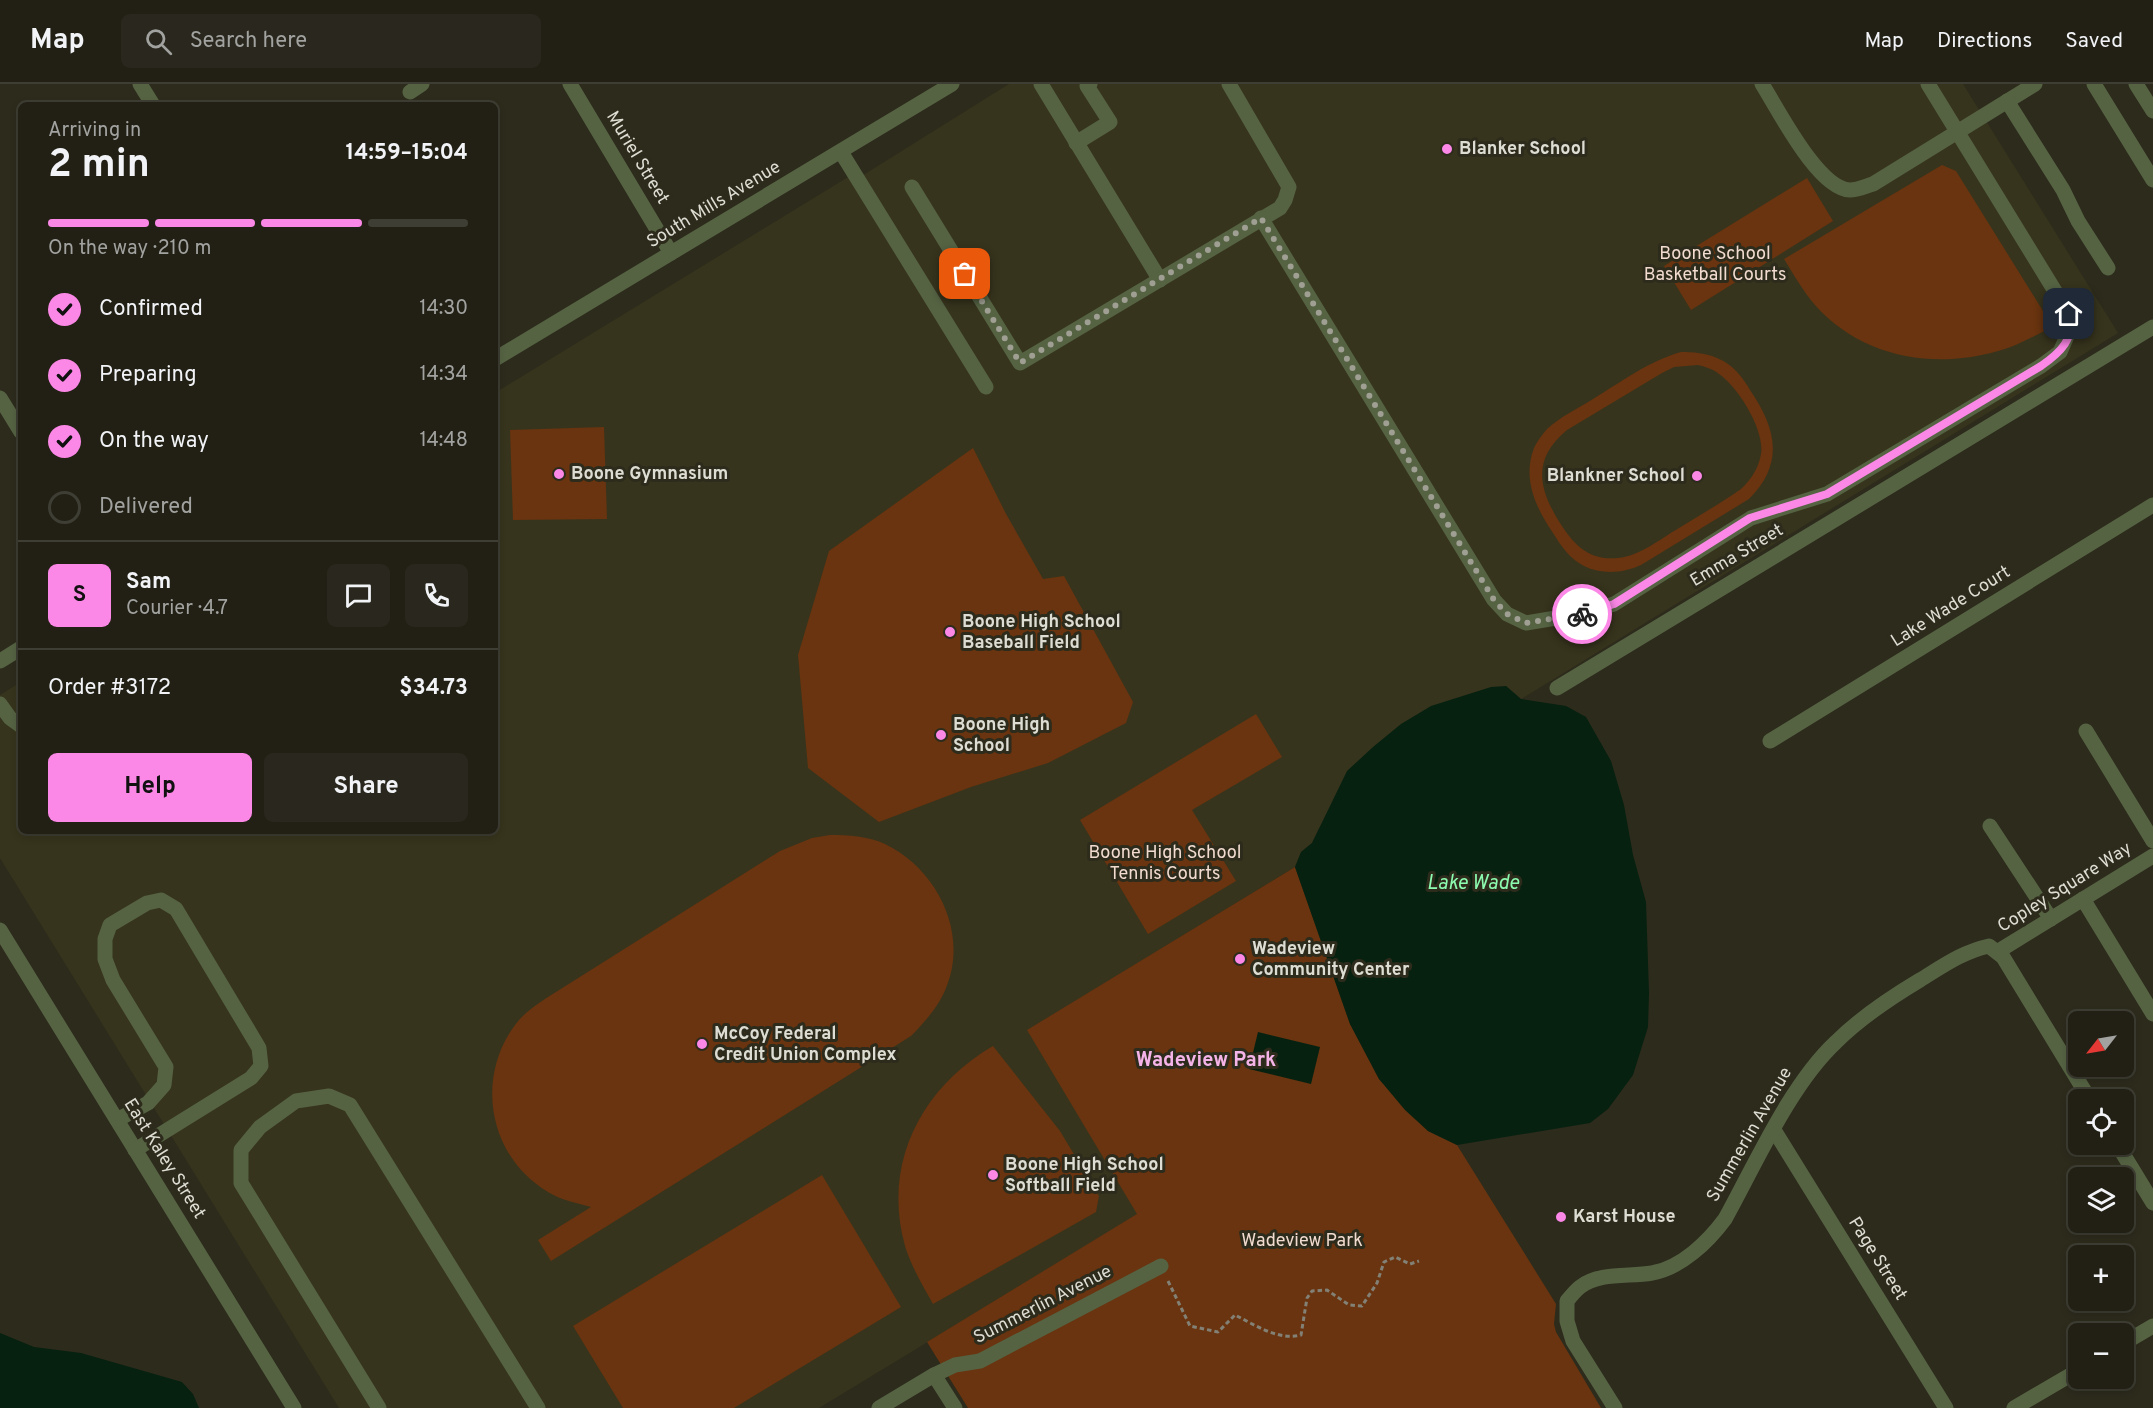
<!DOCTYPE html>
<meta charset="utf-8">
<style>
:root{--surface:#222015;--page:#2a281e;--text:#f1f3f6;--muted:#a2a3a0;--line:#3f3e34;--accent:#fb87e6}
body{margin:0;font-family:Overpass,sans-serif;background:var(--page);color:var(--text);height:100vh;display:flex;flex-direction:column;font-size:22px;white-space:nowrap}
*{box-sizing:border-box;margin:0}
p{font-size:20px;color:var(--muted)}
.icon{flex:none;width:33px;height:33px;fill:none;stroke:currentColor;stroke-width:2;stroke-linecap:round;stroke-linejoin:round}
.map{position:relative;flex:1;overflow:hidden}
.panel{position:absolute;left:18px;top:18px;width:480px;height:732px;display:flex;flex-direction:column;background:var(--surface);border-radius:9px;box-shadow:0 3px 9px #0003,0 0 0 2px var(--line)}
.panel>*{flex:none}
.needle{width:39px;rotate:239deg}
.buttons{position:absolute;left:2068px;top:927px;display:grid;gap:12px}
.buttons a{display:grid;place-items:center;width:66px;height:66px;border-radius:9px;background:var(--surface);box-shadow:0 3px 9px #0003,0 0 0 2px var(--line);font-size:30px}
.pin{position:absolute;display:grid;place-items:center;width:51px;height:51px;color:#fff;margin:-26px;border-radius:12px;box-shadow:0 3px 9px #0006}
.courier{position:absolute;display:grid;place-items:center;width:60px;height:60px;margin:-30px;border:4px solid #fb87e6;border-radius:50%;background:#fff;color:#222;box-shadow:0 2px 8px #0007}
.summary em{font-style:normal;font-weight:700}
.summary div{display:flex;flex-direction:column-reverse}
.summary{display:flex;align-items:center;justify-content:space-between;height:102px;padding:0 30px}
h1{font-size:39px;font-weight:700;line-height:45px}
.bar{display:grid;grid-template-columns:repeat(4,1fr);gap:9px 6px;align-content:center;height:72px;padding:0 30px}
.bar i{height:8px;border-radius:4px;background:var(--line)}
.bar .active{background:var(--accent)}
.bar p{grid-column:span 4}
.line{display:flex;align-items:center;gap:15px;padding:0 30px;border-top:2px solid var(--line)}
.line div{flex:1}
.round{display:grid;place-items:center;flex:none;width:63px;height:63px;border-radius:9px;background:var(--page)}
ol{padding:0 30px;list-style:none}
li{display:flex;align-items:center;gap:18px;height:66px}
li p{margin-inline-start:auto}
li .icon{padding:6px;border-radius:50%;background:var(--accent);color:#111;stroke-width:4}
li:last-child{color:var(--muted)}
li i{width:33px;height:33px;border:3px solid var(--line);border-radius:50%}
.primary-button{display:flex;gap:12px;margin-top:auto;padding:12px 30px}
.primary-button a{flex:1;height:69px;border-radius:9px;background:var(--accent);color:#111;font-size:24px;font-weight:700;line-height:69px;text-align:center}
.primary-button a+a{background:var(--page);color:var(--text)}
header{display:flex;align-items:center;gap:36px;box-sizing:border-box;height:84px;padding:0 30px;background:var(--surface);border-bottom:2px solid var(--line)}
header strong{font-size:28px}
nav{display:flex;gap:33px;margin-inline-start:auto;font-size:21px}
.search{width:420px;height:54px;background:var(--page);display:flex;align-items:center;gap:15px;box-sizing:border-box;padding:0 21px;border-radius:9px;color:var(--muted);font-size:22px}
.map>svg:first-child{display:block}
.built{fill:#37341d}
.green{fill:#69340f;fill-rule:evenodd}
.water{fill:#062110}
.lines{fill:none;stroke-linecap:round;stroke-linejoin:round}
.path{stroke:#838175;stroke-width:3;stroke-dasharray:4.5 3;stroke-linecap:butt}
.minor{stroke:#556343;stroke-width:15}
.done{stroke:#a09f93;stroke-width:6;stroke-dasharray:0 10.8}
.route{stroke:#fb87e6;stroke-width:8}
.poi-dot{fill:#fb87e6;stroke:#2d2b1c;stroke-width:2}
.labels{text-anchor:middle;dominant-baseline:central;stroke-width:6;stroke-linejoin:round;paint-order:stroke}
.poi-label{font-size:18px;font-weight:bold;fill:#deddd3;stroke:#2d2b1c;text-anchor:start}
.street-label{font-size:18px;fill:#deddd3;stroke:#2d2b1c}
.park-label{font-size:18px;fill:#f2dcd0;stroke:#2d2b1c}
.water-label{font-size:20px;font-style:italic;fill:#8cfbaf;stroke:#2d2b1c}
.neighbourhood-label{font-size:20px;font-weight:bold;fill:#f5b4e7;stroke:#2d2b1c}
</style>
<header>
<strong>Map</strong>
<div class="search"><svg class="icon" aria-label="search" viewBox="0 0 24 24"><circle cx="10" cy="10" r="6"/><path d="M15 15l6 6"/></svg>Search here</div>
<nav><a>Map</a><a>Directions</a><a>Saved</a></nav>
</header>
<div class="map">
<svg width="2153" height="1324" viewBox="0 0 2153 1324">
<rect width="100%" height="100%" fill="#2d2b1c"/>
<path class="built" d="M1009 0H1963L2118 249 1521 615 1506 602 1319 744 1312 759 1301 768 1295 783 1028 946 1138 1130 819 1324H339L0 774V611L21 598V747H495V309L853 90 857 95Z"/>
<g class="green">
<path d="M1942 81 1956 87 2053 243C2035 251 2017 262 1998 267 1933 286 1861 273 1815 221 1803 207 1794 191 1784 175Z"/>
<path d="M1807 94 1833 137 1691 226 1664 182Z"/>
<path d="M1681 268C1693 268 1706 269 1717 274 1732 280 1742 292 1750 306 1776 344 1785 379 1749 415L1641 481C1624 489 1602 491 1584 482 1570 475 1561 462 1553 449 1536 424 1522 395 1534 364 1537 357 1542 351 1547 345 1560 333 1577 325 1593 315 1621 298 1649 277 1681 268ZM1698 281C1706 283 1713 285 1719 290 1738 303 1765 346 1761 370 1759 383 1751 396 1741 405 1721 419 1700 431 1679 444 1660 455 1640 472 1618 474 1589 477 1574 461 1560 439 1538 404 1532 375 1567 346L1662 289 1674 283Z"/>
<path d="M604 343 607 435 513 436 510 346Z"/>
<path d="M973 364 1005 428 1043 495 1064 492 1133 618 1126 639 1048 679 971 703 879 738 808 684 798 571 829 467Z"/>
<path d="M1256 630 1282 673 1192 726 1236 797 1148 850 1080 736Z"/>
<path d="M830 751C848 751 868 752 885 760 937 785 969 849 946 904 939 922 924 939 911 952L551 1177 538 1156 591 1123C576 1119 561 1116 548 1108 487 1072 474 990 519 936 527 927 537 920 548 913L780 767 812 754Z"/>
<path d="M1295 783 1350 940 1379 995 1428 1047 1457 1061 1556 1220 1554 1240 1556 1248 1601 1324H968L927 1258 1137 1130 1027 946Z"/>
<path d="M993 962 1060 1047 1099 1112 1096 1128 933 1220C923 1202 911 1182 905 1162 882 1080 921 1004 993 962Z"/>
<path d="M822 1091 901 1223 734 1324H623L573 1242Z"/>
</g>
<g class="water">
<path d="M1506 602 1521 615 1566 622 1586 633 1611 677 1624 721 1633 771 1646 818 1649 909 1648 943 1633 991 1608 1025 1590 1039 1457 1061 1428 1047 1405 1026 1379 995 1350 940 1295 783 1301 768 1312 759 1347 687 1373 663 1401 640 1431 622 1491 603Z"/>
<path d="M1258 948 1320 963 1311 1000 1249 985Z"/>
<path d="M0 1249 34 1263 81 1269 182 1298 193 1310 199 1324H0Z"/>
</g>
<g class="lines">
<path class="path" d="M1168 1197 1190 1242 1218 1248 1235 1231C1255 1241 1279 1257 1301 1251L1307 1214 1312 1207 1327 1206 1349 1221 1362 1222 1377 1199 1384 1178 1395 1173 1410 1180 1419 1177"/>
<g class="minor">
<path d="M140 0 153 21"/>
<path d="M570 0 671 169"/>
<path d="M1041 0 1160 196"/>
<path d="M1762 0C1778 25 1818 105 1850 106 1857 106 1866 102 1873 100L2035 0"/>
<path d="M2094 0 2153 96"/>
<path d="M2136 0 2153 27"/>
<path d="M410 8 422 0"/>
<path d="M2007 17 2063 106 2078 137 2108 184"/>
<path d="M1076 59 1110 38 1087 2 1090 0"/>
<path d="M841 68 986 303"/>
<path d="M912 103 1020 279 1280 124 1285 116 1289 103 1229 0"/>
<path d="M1261 134 1494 516 1507 530 1526 539 1580 530 1614 520 1751 434 1827 410 2041 282 2060 268 2072 241 2069 230 1928 0"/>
<path d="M495 275 952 0"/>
<path d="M0 314 21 348"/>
<path d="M0 577 21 564"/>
<path d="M1557 604 2153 243"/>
<path d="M0 620 10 634 21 642"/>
<path d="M2086 647 2153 757"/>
<path d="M1770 657 2153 421"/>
<path d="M1990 742 2051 835"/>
<path d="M2083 815 2153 930"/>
<path d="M0 846 294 1324"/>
<path d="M1997 868 2153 772"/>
<path d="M117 1036 148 1019 164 1001 166 983 113 896 105 875V855L110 841 147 819 161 816 176 825 259 964 261 982 251 994 135 1066"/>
<path d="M1774 1046 1946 1324"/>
<path d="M2117 1060 2153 1119"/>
<path d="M2124 1259 2153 1242"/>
<path d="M934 1291 955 1324"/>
<path d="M379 1324 241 1099V1066L260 1043 296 1017 329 1012 350 1021 538 1324"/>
<path d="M879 1324 934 1291 955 1281 980 1277 1161 1182"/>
<path d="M1615 1324 1573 1257 1567 1237V1217C1571 1212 1575 1207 1580 1203 1599 1188 1629 1193 1652 1189 1681 1184 1708 1158 1725 1135 1756 1079 1790 1001 1836 958 1861 933 1890 914 1920 896 1943 882 1962 868 1989 862L2003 873 2090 1016"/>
<path d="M2014 1324 2079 1286"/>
</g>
</g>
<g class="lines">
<path class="done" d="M965 190 1020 279 1261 134 1494 516 1507 530 1526 539 1582 530"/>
<path class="route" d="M1582 530 1614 520 1750 434 1827 410 2041 282C2060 269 2076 254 2069 230"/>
</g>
<g class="poi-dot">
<circle cx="1447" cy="65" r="6"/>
<circle cx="559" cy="390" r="6"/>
<circle cx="1697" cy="392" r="6"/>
<circle cx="950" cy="548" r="6"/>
<circle cx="941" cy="651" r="6"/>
<circle cx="1240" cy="875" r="6"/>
<circle cx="702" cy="960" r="6"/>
<circle cx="993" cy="1091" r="6"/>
<circle cx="1561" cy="1133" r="6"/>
</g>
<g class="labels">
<g class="poi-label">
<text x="1459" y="65">Blanker School</text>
<text x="571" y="390">Boone Gymnasium</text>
<text x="1685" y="392" text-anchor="end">Blankner School</text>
<text x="962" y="538">Boone High School<tspan x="962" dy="21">Baseball Field</tspan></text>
<text x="953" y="641">Boone High<tspan x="953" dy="21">School</tspan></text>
<text x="1252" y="865">Wadeview<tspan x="1252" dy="21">Community Center</tspan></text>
<text x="714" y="950">McCoy Federal<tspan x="714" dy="21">Credit Union Complex</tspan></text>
<text x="1005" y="1081">Boone High School<tspan x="1005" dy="21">Softball Field</tspan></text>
<text x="1573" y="1133">Karst House</text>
</g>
<g class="street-label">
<text transform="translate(637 74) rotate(59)">Muriel Street</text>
<text transform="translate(714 121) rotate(-31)">South Mills Avenue</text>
<text transform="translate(1737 472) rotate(-31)">Emma Street</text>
<text transform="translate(1951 523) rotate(-32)">Lake Wade Court</text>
<text transform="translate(2065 804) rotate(-32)">Copley Square Way</text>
<text transform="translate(1750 1051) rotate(-60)">Summerlin Avenue</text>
<text transform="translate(164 1075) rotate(58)">East Kaley Street</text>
<text transform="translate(1877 1175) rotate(58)">Page Street</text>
<text transform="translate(1043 1221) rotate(-27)">Summerlin Avenue</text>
</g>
<g class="park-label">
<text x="1715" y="170">Boone School<tspan x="1715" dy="21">Basketball Courts</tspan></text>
<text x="1165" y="769">Boone High School<tspan x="1165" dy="21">Tennis Courts</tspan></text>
<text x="1302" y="1157">Wadeview Park</text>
</g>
<g class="water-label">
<text x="1473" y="800">Lake Wade</text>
</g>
<g class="neighbourhood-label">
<text x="1206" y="977">Wadeview Park</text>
</g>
</g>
</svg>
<div class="buttons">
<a><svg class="needle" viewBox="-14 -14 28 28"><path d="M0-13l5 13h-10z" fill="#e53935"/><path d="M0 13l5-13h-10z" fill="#a2a3a0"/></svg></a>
<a><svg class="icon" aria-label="locate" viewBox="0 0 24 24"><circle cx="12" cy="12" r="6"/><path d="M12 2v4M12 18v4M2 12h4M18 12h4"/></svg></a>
<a><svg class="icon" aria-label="layers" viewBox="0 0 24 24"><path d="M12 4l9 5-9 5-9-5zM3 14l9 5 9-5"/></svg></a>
<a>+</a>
<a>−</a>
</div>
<div class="pin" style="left:965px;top:190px;background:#ea580c"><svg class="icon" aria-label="bag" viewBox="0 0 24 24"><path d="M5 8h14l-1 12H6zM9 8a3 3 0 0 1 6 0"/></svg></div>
<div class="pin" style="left:2069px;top:230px;background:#1f2937"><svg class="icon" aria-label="home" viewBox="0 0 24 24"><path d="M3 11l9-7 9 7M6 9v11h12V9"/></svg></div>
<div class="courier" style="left:1582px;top:530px"><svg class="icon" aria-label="bike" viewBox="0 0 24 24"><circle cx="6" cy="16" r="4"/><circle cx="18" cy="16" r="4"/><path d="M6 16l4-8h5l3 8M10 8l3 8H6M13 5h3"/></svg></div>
<section class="panel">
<div class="summary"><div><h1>2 min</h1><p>Arriving in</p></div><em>14:59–15:04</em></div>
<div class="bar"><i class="active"></i><i class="active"></i><i class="active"></i><i></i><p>On the way · 210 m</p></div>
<ol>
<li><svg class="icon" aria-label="check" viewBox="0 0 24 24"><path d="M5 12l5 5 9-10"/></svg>Confirmed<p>14:30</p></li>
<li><svg class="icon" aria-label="check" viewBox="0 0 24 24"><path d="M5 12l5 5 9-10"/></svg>Preparing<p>14:34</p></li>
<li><svg class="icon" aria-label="check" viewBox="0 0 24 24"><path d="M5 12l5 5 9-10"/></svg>On the way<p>14:48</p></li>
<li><i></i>Delivered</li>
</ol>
<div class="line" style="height:108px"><b class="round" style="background:var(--accent);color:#111">S</b><div><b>Sam</b><p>Courier · 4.7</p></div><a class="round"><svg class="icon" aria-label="chat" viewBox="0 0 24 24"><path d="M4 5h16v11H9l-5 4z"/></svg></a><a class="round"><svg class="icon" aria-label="phone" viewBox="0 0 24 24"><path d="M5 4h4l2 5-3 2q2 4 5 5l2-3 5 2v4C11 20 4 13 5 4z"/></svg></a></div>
<div class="line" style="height:78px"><div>Order #3172</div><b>$34.73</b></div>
<div class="primary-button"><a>Help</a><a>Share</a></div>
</section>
</div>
